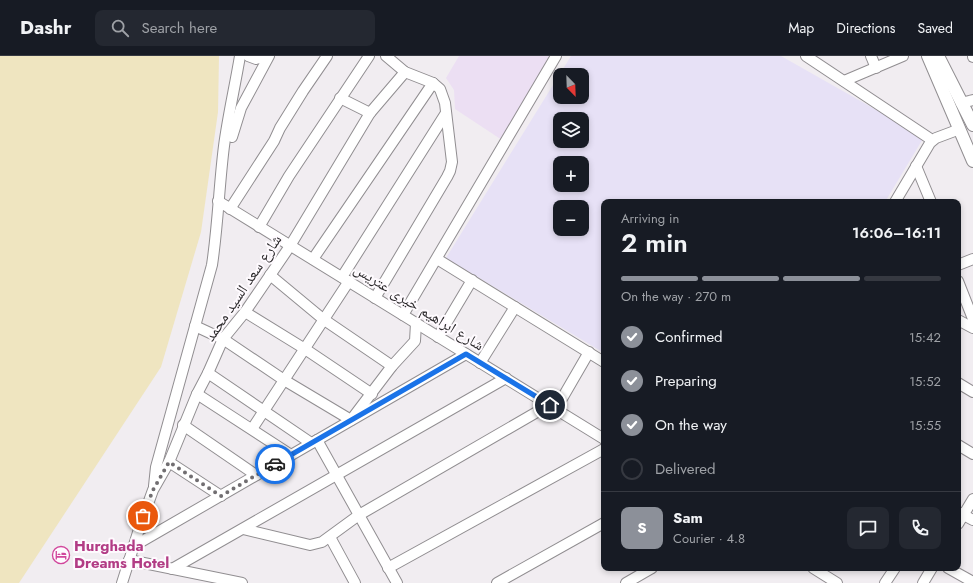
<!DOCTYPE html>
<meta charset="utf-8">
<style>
:root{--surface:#171b24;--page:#242831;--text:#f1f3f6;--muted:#9ea1a6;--line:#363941;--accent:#8c9099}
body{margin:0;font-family:Jost,"Noto Naskh Arabic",sans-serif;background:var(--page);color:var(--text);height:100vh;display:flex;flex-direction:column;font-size:15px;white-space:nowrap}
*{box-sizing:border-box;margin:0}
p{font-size:13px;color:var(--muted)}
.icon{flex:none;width:22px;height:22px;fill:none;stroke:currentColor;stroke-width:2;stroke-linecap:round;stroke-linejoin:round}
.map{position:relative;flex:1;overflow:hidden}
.details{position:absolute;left:601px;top:143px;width:360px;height:372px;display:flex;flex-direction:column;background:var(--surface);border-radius:8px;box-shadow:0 2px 6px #0003}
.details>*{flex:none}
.needle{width:26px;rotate:157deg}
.buttons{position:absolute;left:553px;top:12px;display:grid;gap:8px}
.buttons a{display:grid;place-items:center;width:36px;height:36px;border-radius:8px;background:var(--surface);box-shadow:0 2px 6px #0003;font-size:20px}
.pin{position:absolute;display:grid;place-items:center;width:34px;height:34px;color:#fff;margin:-17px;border:2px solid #fff;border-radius:50%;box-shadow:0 1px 4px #0007}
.courier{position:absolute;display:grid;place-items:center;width:40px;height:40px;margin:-20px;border:3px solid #1a73e8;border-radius:50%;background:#fff;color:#222;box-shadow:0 1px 5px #0007}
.headline em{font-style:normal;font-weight:600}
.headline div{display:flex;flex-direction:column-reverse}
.headline{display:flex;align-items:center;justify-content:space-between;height:68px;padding:0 20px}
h1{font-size:26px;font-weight:600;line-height:30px}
.bar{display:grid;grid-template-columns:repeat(4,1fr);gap:6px 4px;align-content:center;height:48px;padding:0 20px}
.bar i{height:5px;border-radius:3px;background:var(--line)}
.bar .on{background:var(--accent)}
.bar p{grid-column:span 4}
.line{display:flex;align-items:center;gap:10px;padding:0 20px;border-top:1px solid var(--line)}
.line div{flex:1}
.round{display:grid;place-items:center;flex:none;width:42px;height:42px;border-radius:8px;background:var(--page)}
ol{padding:0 20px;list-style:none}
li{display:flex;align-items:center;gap:12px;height:44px}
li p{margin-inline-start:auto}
li .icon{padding:4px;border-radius:50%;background:var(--accent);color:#fff;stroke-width:4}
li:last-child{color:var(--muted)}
li i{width:22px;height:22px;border:2px solid var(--line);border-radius:50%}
header{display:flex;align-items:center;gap:24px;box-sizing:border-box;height:56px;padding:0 20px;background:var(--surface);border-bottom:1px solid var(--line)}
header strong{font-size:19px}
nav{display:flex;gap:22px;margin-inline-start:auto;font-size:14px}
.search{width:280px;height:36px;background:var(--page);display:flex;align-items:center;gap:10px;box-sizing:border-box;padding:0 14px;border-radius:8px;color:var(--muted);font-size:15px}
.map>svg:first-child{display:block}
.industrial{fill:#e7e1f6;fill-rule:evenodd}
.education{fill:#ecdff3}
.sand{fill:#efe5c0}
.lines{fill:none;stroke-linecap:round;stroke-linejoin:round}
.minor-casing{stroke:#918e91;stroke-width:12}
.major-casing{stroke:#918e91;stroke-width:14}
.minor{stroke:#fff;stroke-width:10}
.major{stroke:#fff;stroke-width:12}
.done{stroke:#716e71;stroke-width:4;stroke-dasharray:0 7.2}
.route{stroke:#1a73e8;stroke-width:5}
.labels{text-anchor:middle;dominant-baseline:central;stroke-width:4;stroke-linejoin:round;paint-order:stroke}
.street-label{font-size:15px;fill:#2c2a2c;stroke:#fefafe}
.hotel-label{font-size:15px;font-weight:bold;fill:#b23c85;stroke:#fefafe;text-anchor:start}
</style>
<header>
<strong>Dashr</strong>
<div class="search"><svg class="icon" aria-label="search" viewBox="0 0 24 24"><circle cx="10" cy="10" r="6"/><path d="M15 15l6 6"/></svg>Search here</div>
<nav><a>Map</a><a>Directions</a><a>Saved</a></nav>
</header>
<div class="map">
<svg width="973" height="527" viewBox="0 0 973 527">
<rect width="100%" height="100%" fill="#f1edf1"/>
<path class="industrial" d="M571 0H781L924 81 885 146H604V297L446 202ZM560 19H582V41H560ZM560 63H582V85H560ZM560 107H582V129H560ZM560 151H582V173H560Z"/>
<path class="education" d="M459 0H549L502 84 455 53 454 34 446 22Z"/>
<path class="sand" d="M0 0H219L218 56 201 176 161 311 19 527H0Z"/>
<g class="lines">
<g class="minor-casing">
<g id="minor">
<path d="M248 0 256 3 267 0"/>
<path d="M806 0 932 84"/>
<path d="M871 0 876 12"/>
<path d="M973 0V1"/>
<path d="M844 25 903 0"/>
<path d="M340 42 370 57"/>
<path d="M961 47 973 44"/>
<path d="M232 81 241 52 269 0"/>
<path d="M916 110 931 146"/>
<path d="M218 145 604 383"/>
<path d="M895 146 930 87 936 82 960 73"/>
<path d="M230 153 274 85 280 72 303 35 327 0"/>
<path d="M259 171 289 120 369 0"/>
<path d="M313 203 433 27"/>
<path d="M437 203 604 306"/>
<path d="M958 209 973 203"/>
<path d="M270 219 323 263 392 310"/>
<path d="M342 221 446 57"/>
<path d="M958 225 973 263"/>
<path d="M375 242 447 121 450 115 452 106 445 47 440 33 433 27 405 16 386 0"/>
<path d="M245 256 305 293 372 338"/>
<path d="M403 259 556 0"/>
<path d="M958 264 973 272"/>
<path d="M195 270 223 283 284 324 351 364 392 310 415 285 416 267"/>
<path d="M438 281 472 224"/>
<path d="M480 307 515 251"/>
<path d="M208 317 311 387"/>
<path d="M958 327 973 336"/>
<path d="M197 338 291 399"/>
<path d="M556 353 589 296"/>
<path d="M183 369 256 419"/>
<path d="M252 373 349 225"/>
<path d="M317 384 397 527"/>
<path d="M958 389 973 398"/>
<path d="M169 406 221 440"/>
<path d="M154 430 156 411 212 209C218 169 219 130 224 90 228 60 235 30 240 0"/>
<path d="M958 456 973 464"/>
<path d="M958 468 973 443"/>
<path d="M243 473 310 489 322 486 359 459 549 349"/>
<path d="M330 481 355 527"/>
<path d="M132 491 466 298"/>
<path d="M129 504 242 527"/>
<path d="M388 512 604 393"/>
<path d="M813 512 837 527"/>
<path d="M948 512 973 526"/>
<path d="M172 513 506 322"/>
<path d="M122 527 140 470 153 434 169 406 197 338 208 317 223 283 245 256 290 190 370 57 405 16"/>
<path d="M497 527 604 467"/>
<path d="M626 527 652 512"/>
<path d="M885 527 895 512"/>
<path d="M923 527 932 512"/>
</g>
</g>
<g class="major-casing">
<g id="major">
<path d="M928 0 973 105"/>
<path d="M938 0 973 69"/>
</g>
</g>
<use href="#minor" class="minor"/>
<use href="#major" class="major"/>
</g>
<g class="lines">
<path class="done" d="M143 460 153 434 169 406 221 440 275 408"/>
<path class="route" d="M275 408 466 298 550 349"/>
</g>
<defs>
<g id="hotel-ring" transform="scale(0.9)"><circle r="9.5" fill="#fefafe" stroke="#d1479c" stroke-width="1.5"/><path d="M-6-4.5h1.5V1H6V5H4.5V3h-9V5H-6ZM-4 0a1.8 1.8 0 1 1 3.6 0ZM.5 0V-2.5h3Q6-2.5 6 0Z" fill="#d1479c"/></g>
</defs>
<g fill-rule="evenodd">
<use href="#hotel-ring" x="61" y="499"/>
</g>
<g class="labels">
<g class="street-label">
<text transform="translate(243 232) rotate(-56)">شارع سعد السيد محمد</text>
<text transform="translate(419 251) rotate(32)">شارع ابراهيم خيرى عتريس</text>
</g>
<g class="hotel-label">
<text x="74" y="490">Hurghada<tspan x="74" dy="17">Dreams Hotel</tspan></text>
</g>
</g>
</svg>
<div class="buttons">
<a><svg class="needle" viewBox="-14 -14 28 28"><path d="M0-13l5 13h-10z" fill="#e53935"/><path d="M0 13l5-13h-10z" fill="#9ea1a6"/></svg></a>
<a><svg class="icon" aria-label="layers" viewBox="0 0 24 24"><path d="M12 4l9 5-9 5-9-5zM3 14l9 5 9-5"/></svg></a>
<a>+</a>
<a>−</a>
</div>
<div class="pin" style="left:143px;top:460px;background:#ea580c"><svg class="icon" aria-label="bag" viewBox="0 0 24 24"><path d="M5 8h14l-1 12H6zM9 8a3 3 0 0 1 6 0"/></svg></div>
<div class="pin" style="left:550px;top:349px;background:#1f2937"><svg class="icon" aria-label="home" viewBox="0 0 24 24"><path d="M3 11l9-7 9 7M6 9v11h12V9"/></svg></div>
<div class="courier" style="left:275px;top:408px"><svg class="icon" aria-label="car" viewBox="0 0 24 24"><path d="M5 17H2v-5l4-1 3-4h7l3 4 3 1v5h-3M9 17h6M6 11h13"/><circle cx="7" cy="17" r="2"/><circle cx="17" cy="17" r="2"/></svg></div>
<section class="details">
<div class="headline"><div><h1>2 min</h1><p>Arriving in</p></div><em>16:06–16:11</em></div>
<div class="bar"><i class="on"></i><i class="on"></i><i class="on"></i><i></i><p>On the way · 270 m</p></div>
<ol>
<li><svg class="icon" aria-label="check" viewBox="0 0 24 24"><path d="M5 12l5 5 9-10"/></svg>Confirmed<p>15:42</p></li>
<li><svg class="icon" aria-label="check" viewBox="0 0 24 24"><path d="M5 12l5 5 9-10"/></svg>Preparing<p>15:52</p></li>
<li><svg class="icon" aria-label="check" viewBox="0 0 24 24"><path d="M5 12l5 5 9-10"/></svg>On the way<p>15:55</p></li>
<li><i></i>Delivered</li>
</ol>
<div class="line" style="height:72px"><b class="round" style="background:var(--accent);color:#fff">S</b><div><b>Sam</b><p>Courier · 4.8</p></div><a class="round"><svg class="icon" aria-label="chat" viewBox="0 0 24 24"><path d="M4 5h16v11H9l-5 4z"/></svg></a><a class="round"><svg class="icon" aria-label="phone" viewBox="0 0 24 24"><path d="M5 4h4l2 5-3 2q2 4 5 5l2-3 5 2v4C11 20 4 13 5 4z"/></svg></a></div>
</section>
</div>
